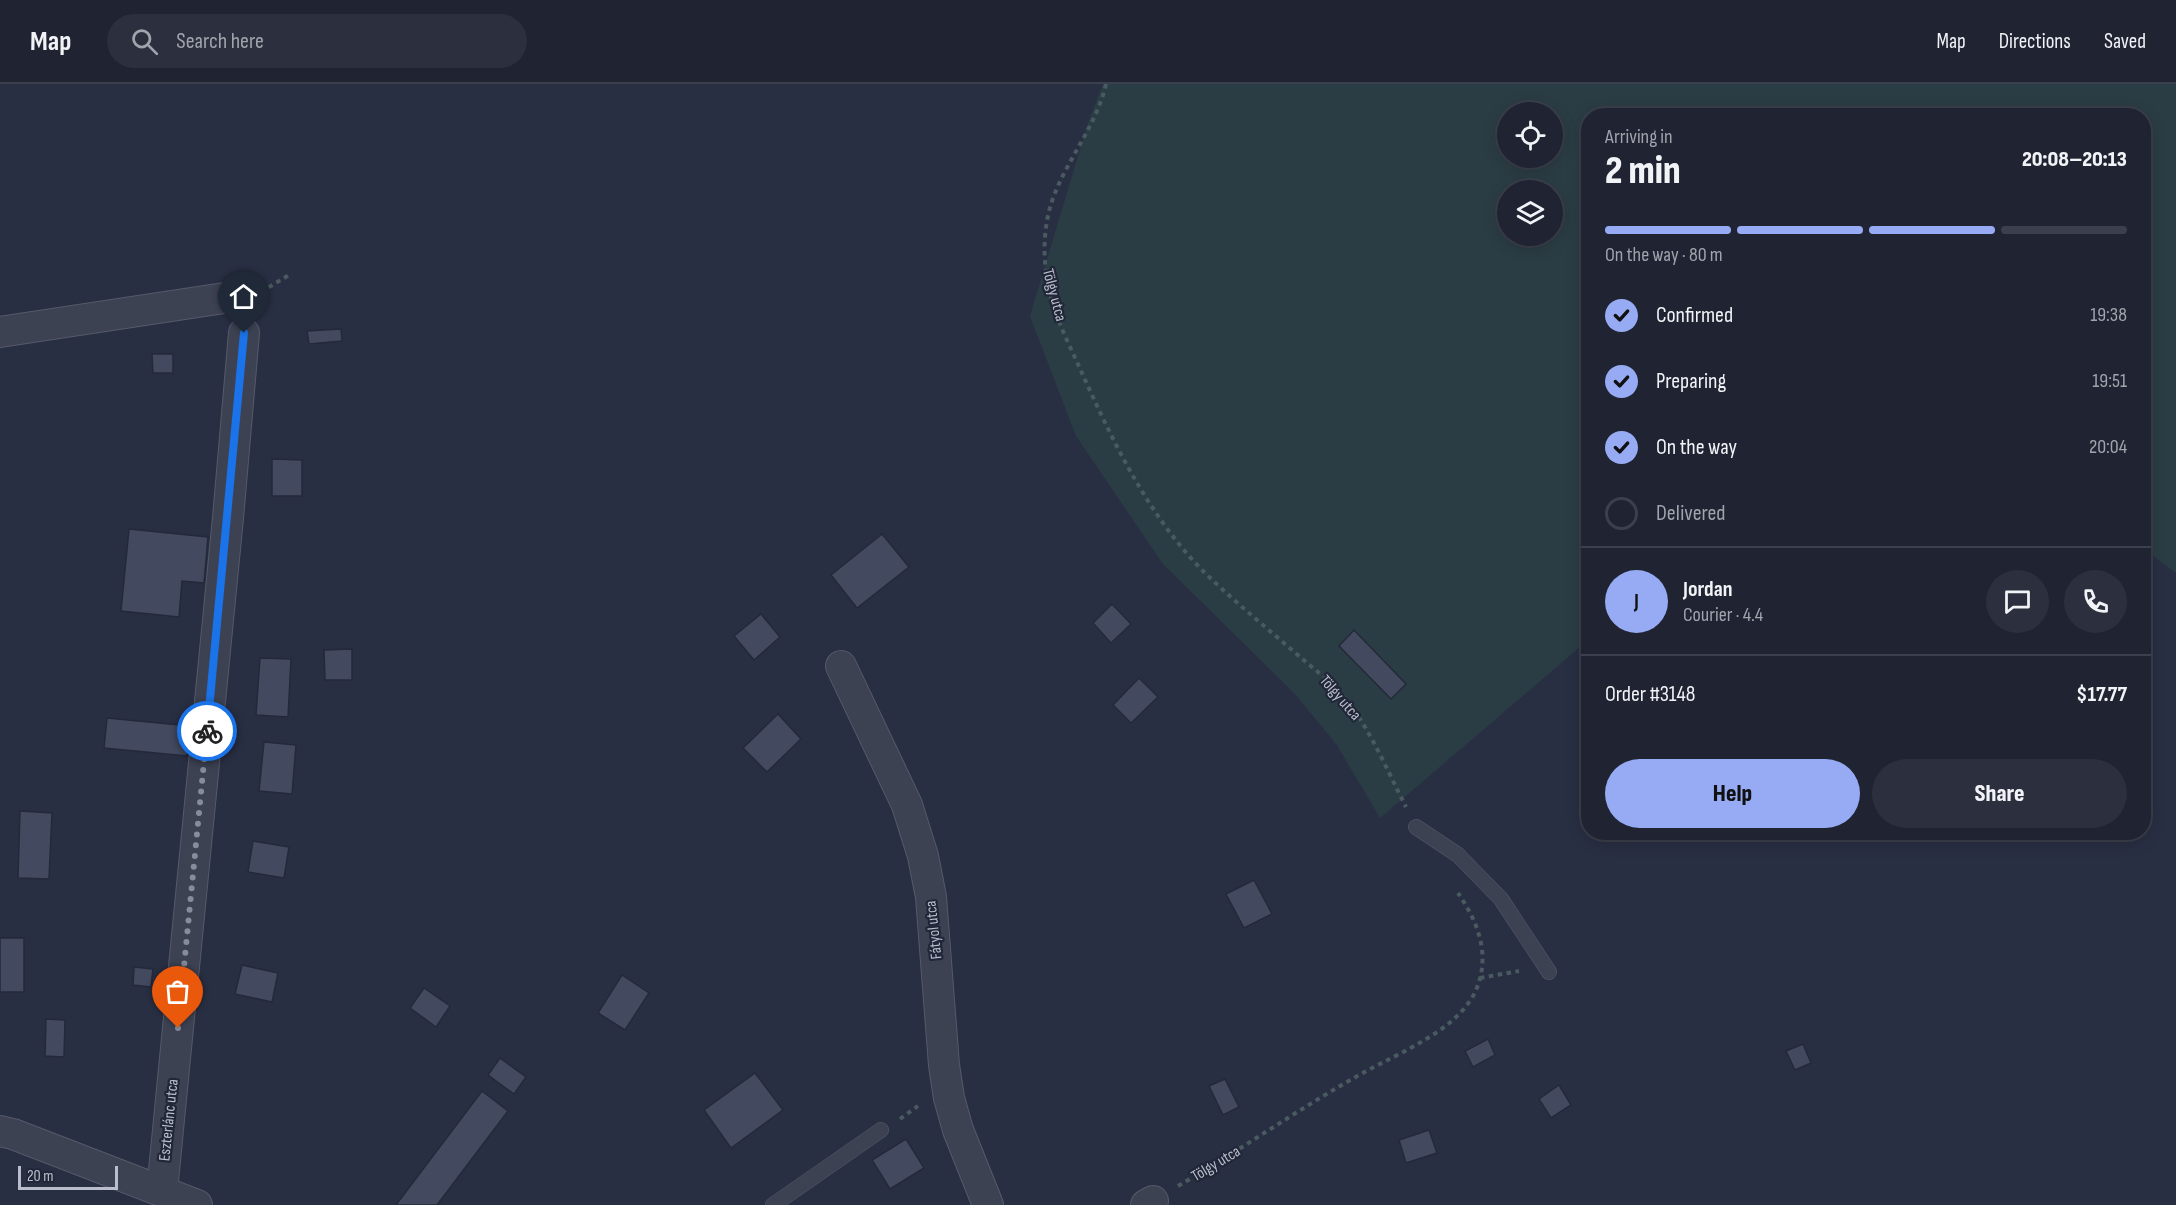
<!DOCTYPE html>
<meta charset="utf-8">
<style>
:root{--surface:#1f2332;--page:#2c2f3e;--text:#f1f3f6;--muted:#a1a4ac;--line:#3c404d;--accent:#97abf4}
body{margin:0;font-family:"Sofia Sans Condensed",sans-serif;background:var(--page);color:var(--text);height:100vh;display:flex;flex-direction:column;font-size:22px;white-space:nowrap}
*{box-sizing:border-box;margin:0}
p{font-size:20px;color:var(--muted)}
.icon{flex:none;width:33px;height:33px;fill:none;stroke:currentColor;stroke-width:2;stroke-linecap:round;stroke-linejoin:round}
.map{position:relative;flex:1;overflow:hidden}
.panel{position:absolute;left:1581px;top:24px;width:570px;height:732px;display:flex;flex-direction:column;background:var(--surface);border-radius:24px;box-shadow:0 3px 15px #0003,0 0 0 2px var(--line)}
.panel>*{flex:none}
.buttons{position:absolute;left:1497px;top:18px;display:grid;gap:12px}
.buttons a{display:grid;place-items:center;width:66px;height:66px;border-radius:50%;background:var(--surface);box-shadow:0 3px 15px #0003,0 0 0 2px var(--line);font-size:30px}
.scale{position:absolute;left:18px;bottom:15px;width:100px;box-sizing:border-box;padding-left:6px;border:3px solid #babecc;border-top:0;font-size:16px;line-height:21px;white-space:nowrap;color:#babecc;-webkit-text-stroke:4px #212738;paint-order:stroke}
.pin{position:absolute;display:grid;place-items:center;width:51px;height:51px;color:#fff;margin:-62px -26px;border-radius:50% 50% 50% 0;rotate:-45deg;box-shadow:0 0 6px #0007}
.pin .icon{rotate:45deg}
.courier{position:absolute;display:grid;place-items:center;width:60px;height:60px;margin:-30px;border:4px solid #1a73e8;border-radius:50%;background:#fff;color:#222;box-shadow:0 2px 8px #0007}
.head em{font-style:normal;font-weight:800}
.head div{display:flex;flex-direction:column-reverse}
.head{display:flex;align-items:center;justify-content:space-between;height:102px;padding:0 24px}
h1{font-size:39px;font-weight:800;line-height:45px}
.bar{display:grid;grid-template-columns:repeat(4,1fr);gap:9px 6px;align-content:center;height:72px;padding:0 24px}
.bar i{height:8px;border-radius:4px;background:var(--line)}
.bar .selected{background:var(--accent)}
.bar p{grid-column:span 4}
.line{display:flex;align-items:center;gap:15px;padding:0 24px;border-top:2px solid var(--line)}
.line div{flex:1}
.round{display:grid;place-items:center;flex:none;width:63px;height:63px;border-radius:32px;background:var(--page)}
ol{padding:0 24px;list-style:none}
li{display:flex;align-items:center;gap:18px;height:66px}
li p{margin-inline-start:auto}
li .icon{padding:6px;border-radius:50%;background:var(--accent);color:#111;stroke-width:4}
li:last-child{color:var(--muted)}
li i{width:33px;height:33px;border:3px solid var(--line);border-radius:50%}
.action{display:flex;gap:12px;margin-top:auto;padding:12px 24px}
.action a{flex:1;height:69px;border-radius:36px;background:var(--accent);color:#111;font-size:24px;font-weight:800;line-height:69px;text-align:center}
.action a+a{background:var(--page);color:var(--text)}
header{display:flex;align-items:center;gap:36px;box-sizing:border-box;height:84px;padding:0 30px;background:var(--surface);border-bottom:2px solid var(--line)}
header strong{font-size:28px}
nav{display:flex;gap:33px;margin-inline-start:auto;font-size:21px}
.search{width:420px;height:54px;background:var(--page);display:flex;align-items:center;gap:15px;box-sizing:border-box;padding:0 21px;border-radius:33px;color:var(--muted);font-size:22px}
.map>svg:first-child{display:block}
.green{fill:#2b3d44;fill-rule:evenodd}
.building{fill:#434a60;stroke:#24293a;stroke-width:1.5}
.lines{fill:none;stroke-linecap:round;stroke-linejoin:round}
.lane-casing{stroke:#555a6a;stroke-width:16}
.street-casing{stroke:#555a6a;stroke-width:32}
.path{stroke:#495a60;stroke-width:4;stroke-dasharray:4.5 4.5;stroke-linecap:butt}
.lane{stroke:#3d4253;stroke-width:15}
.street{stroke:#3d4253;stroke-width:30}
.done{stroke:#878c9c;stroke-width:6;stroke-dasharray:0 10.8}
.route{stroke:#1a73e8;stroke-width:8}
.labels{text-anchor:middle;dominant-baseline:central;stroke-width:4.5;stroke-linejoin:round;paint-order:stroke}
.street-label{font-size:16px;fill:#babecc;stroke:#212738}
</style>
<header>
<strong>Map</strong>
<div class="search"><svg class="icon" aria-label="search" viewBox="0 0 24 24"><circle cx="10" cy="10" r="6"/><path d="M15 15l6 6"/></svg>Search here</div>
<nav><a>Map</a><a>Directions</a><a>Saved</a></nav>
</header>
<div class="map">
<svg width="2176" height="1121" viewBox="0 0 2176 1121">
<rect width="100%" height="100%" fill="#292f43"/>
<path class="green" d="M1103 0H2176V489L2144 465V32H1588V556L1380 734 1337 661 1294 609 1163 480 1076 352 1030 232 1089 36ZM1508 28H1552V74H1508ZM1508 106H1552V152H1508Z"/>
<g class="building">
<path d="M341 245 342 257 309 260 307 247Z"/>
<path d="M152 270H173V289H153Z"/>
<path d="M272 375 302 376V412H272Z"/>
<path d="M129 445 208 453 204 499 182 497 179 533 121 527Z"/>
<path d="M882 450 909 483 857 524 831 491Z"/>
<path d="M1112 520 1131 540 1111 559 1093 539Z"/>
<path d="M761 530 780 553 754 576 734 552Z"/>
<path d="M1354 546 1406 600 1391 615 1339 562Z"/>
<path d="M352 565V596H325L324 566Z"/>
<path d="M260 574 291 575 288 633 256 631Z"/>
<path d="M1139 594 1158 613 1131 639 1113 621Z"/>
<path d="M778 630 801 655 767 688 743 664Z"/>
<path d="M107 634 190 642 187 672 104 664Z"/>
<path d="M264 658 296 661 292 710 259 707Z"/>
<path d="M20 727 52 729 49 795 18 794Z"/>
<path d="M253 757 289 763 284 794 248 788Z"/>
<path d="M1254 796 1272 830 1244 844 1226 810Z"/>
<rect x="0" y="854" width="24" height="54"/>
<path d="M242 881 278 889 272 918 235 910Z"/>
<path d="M134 883 153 885 151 903 133 901Z"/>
<path d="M622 891 649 909 625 946 598 929Z"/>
<path d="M424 904 450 922 436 943 410 924Z"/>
<path d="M46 935 65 936 64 973 45 972Z"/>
<path d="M1488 955 1495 971 1473 983 1465 967Z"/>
<path d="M1803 960 1811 979 1795 986 1786 967Z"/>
<path d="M500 974 526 993 514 1010 488 991Z"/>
<path d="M755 989 783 1026 731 1064 704 1026Z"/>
<path d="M1225 995 1239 1023 1223 1031 1209 1002Z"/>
<path d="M1559 1001 1571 1021 1551 1034 1539 1015Z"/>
<path d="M482 1007 508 1027 437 1121H396Z"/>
<path d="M1429 1046 1437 1069 1406 1079 1399 1056Z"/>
<path d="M906 1055 924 1084 890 1105 872 1076Z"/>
</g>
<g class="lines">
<g class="lane-casing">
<g id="lane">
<path d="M1416 743 1458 771 1501 815 1549 888"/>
<path d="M773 1121 881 1046"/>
</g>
</g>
<g class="street-casing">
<g id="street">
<path d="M0 248 231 213"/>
<path d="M841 582 907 721 923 772 931 813 944 981 949 1014 958 1046 988 1121"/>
<path d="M0 1047 13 1050 197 1121"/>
<path d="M162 1107 228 434 244 249"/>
<path d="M1146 1121 1153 1117"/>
</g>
</g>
<g class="path">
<path d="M1106 0C1095 49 1055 88 1047 137 1043 159 1044 183 1049 205 1055 234 1070 262 1082 289 1114 360 1149 433 1205 489 1235 518 1268 545 1300 573 1318 588 1338 604 1352 623 1374 654 1389 690 1406 723"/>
<path d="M261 208 289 191"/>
<path d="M1480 894 1519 887"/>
<path d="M900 1035 918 1022"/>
<path d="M1178 1102C1237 1068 1293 1029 1352 995 1383 977 1418 963 1447 941 1458 932 1470 920 1476 906 1491 871 1478 838 1458 809"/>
</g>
<use href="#lane" class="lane"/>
<use href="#street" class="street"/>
</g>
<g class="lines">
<path class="done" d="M178 944 207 647"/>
<path class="route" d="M207 647 244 249"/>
</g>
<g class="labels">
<g class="street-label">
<text transform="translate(1054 211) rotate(75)">Tölgy utca</text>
<text transform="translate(1340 614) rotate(49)">Tölgy utca</text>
<text transform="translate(934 846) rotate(-96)">Fátyol utca</text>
<text transform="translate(169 1036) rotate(-84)">Eszterlánc utca</text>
<text transform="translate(1216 1080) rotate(-31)">Tölgy utca</text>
</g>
</g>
</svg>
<div class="buttons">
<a><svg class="icon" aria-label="locate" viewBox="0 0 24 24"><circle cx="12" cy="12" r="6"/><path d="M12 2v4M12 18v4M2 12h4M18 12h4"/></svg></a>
<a><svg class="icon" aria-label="layers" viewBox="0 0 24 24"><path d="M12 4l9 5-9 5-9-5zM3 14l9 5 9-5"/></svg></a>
</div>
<div class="scale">20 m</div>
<div class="pin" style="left:178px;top:944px;background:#ea580c"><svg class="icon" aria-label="bag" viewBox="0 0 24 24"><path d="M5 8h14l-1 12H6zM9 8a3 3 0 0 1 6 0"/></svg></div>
<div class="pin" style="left:244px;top:249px;background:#1f2937"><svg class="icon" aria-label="home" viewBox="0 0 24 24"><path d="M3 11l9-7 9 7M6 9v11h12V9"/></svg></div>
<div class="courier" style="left:207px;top:647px"><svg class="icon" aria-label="bike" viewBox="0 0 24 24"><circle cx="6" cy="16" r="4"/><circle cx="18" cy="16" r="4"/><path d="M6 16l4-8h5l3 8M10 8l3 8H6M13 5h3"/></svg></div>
<section class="panel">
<div class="head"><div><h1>2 min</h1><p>Arriving in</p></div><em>20:08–20:13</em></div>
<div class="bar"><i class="selected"></i><i class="selected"></i><i class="selected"></i><i></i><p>On the way · 80 m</p></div>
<ol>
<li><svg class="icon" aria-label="check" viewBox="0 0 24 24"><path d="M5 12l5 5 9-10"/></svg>Confirmed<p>19:38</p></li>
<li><svg class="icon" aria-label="check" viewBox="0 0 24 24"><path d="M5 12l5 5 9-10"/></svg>Preparing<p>19:51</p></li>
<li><svg class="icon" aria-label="check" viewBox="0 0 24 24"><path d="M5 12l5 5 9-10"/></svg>On the way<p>20:04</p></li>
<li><i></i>Delivered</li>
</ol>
<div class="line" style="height:108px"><b class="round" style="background:var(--accent);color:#111">J</b><div><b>Jordan</b><p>Courier · 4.4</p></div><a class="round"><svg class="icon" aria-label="chat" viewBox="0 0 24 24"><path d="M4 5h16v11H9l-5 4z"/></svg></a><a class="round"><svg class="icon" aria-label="phone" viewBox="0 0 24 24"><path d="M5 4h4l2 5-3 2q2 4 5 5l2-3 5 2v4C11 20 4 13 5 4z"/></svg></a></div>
<div class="line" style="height:78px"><div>Order #3148</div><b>$17.77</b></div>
<div class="action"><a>Help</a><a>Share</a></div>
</section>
</div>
